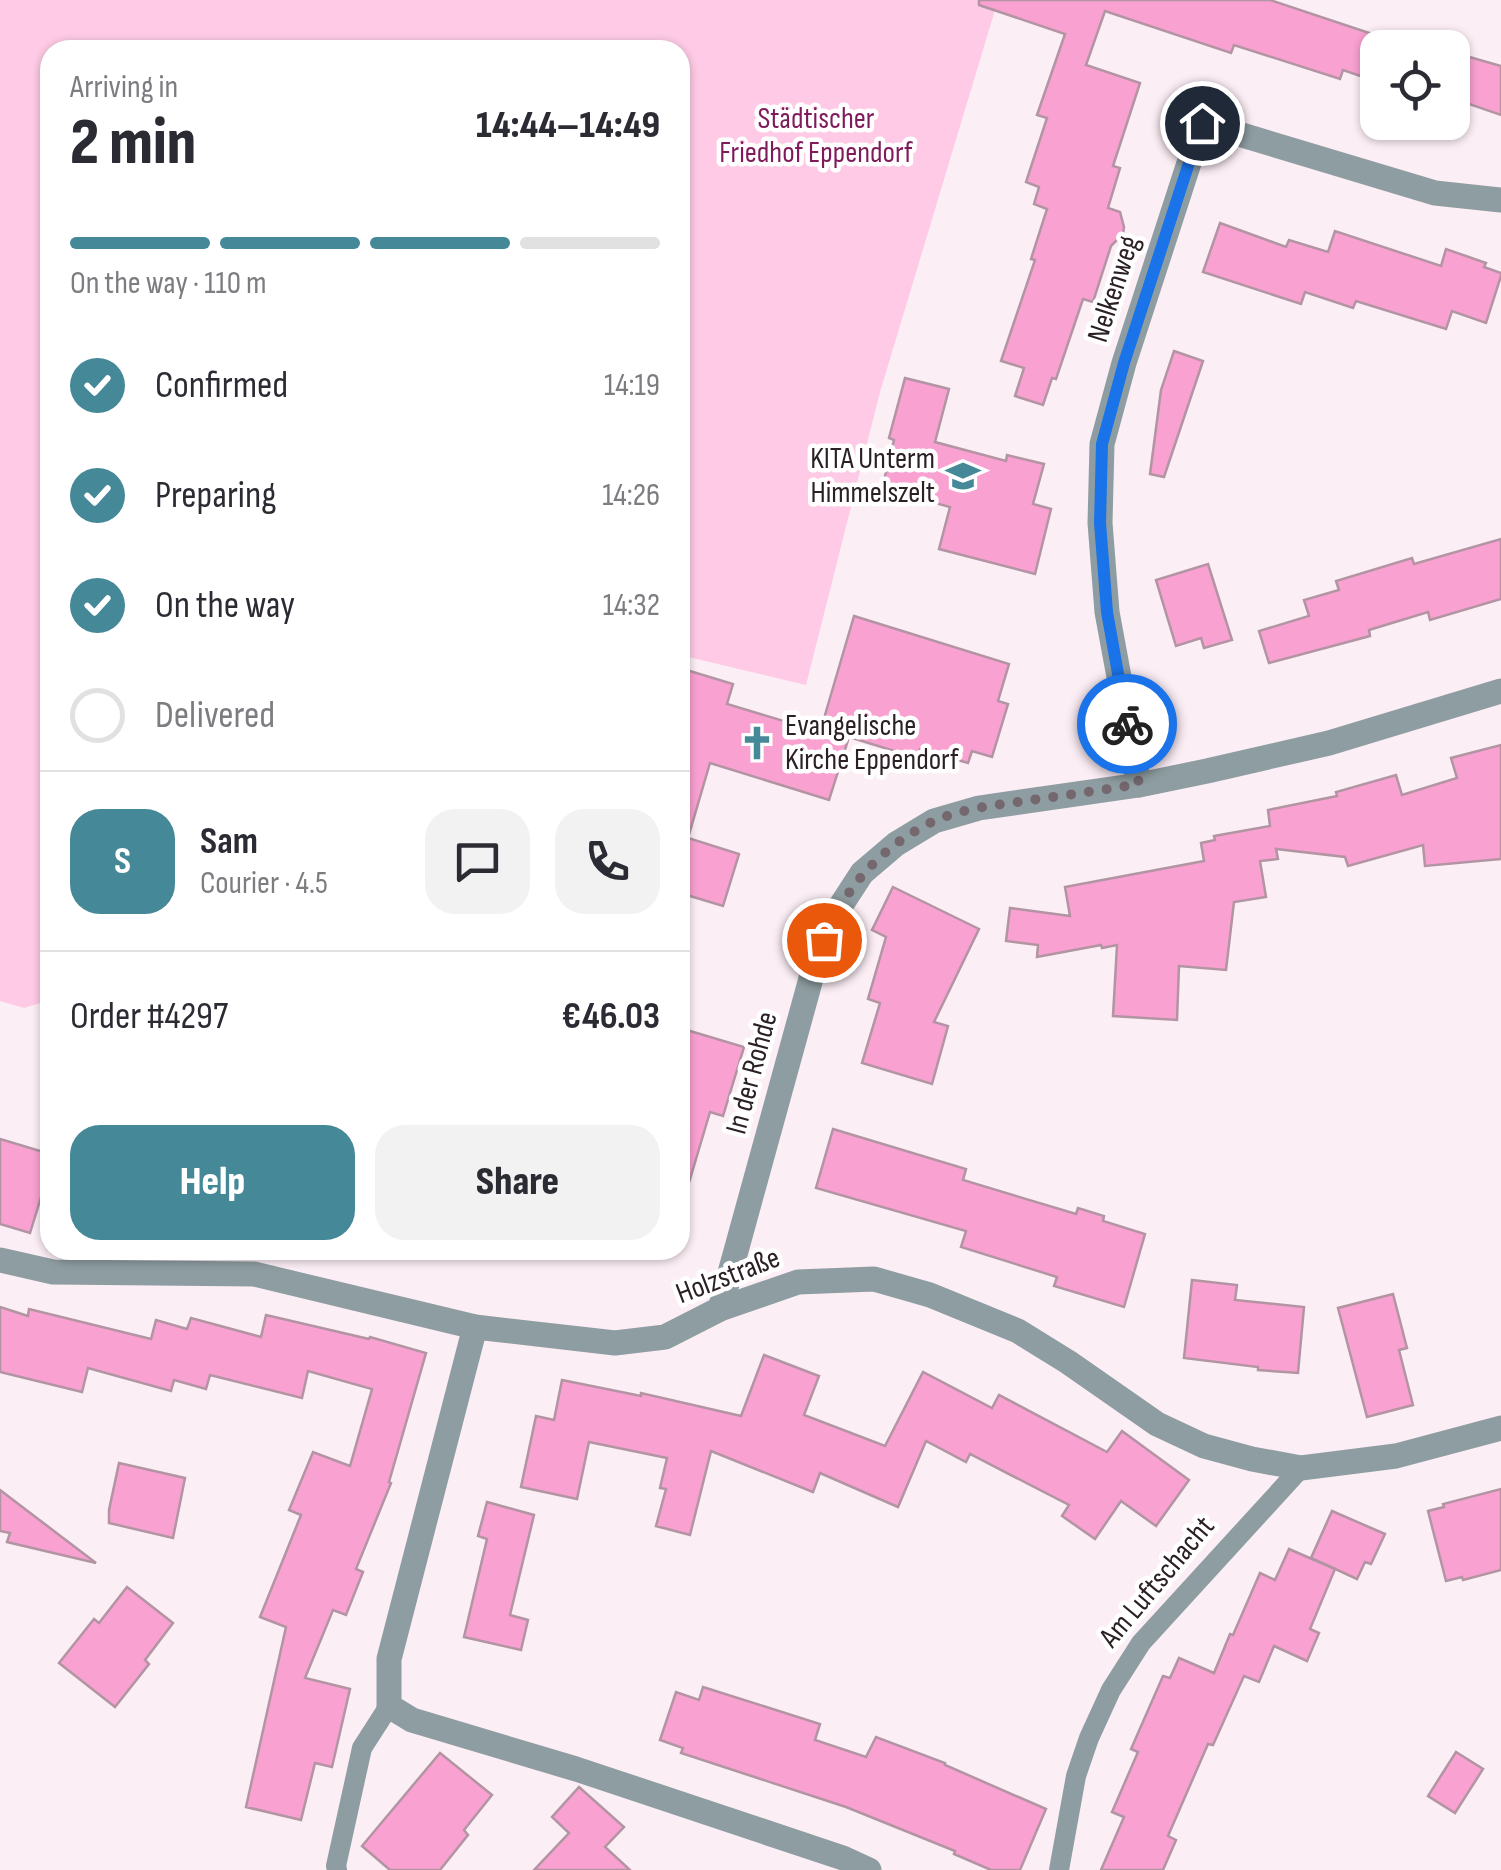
<!DOCTYPE html>
<meta charset="utf-8">
<style>
:root{--surface:#fff;--page:#f2f2f3;--text:#2b2b33;--muted:#7c7c81;--line:#e1e1e2;--accent:#458898}
body{margin:0;font-family:"Sofia Sans Condensed",sans-serif;background:var(--page);color:var(--text);height:100vh;display:flex;flex-direction:column;font-size:38px;white-space:nowrap}
*{box-sizing:border-box;margin:0}
p{font-size:32px;color:var(--muted)}
.icon{flex:none;width:55px;height:55px;fill:none;stroke:currentColor;stroke-width:2;stroke-linecap:round;stroke-linejoin:round}
.map{position:relative;flex:1;overflow:hidden}
.panel{position:absolute;left:40px;top:40px;width:650px;height:1220px;display:flex;flex-direction:column;background:var(--surface);border-radius:30px;box-shadow:0 2px 8px #0004}
.panel>*{flex:none}
.controls{position:absolute;left:1360px;top:30px;display:grid;gap:20px}
.controls a{display:grid;place-items:center;width:110px;height:110px;border-radius:20px;background:var(--surface);box-shadow:0 2px 8px #0004;font-size:50px}
.pin{position:absolute;display:grid;place-items:center;width:85px;height:85px;color:#fff;margin:-42px;border:5px solid #fff;border-radius:50%;box-shadow:0 2px 10px #0007}
.courier{position:absolute;display:grid;place-items:center;width:100px;height:100px;margin:-50px;border:8px solid #1a73e8;border-radius:50%;background:#fff;color:#222;box-shadow:0 2px 12px #0007}
.head em{font-style:normal;font-weight:800}
.head div{display:flex;flex-direction:column-reverse}
.head{display:flex;align-items:center;justify-content:space-between;height:170px;padding:0 30px}
h1{font-size:65px;font-weight:800;line-height:75px}
.bar{display:grid;grid-template-columns:repeat(4,1fr);gap:15px 10px;align-content:center;height:120px;padding:0 30px}
.bar i{height:12px;border-radius:8px;background:var(--line)}
.bar .on{background:var(--accent)}
.bar p{grid-column:span 4}
.line{display:flex;align-items:center;gap:25px;padding:0 30px;border-top:2px solid var(--line)}
.line div{flex:1}
.round{display:grid;place-items:center;flex:none;width:105px;height:105px;border-radius:30px;background:var(--page)}
ol{padding:0 30px;list-style:none}
li{display:flex;align-items:center;gap:30px;height:110px}
li p{margin-inline-start:auto}
li .icon{padding:10px;border-radius:50%;background:var(--accent);color:#fff;stroke-width:4}
li:last-child{color:var(--muted)}
li i{width:55px;height:55px;border:5px solid var(--line);border-radius:50%}
.action{display:flex;gap:20px;margin-top:auto;padding:20px 30px}
.action a{flex:1;height:115px;border-radius:30px;background:var(--accent);color:#fff;font-size:40px;font-weight:800;line-height:115px;text-align:center}
.action a+a{background:var(--page);color:var(--text)}
.map>svg:first-child{display:block}
.green{fill:#fecae5}
.building{fill:#f9a1d1;stroke:#b294a3;stroke-width:2.5}
.lines{fill:none;stroke-linecap:round;stroke-linejoin:round}
.service{stroke:#8e9da1;stroke-width:20}
.minor{stroke:#8e9da1;stroke-width:25}
.done{stroke:#74686e;stroke-width:10;stroke-dasharray:0 18}
.route{stroke:#1a73e8;stroke-width:12}
.labels{text-anchor:middle;dominant-baseline:central;stroke-width:9;stroke-linejoin:round;paint-order:stroke}
.park-label{font-size:30px;fill:#7f1b5b;stroke:#fff}
.street-label{font-size:30px;fill:#2b2026;stroke:#fff}
.poi-label{font-size:30px;fill:#2b2026;stroke:#fff;text-anchor:end}
</style>
<div class="map">
<svg width="1501" height="1870" viewBox="0 0 1501 1870">
<rect width="100%" height="100%" fill="#fceef5"/>
<path class="green" d="M0 0H998L880 392 806 685 680 655V50H50V1000L24 1008 0 1001Z"/>
<g class="building">
<path d="M979 0H1270L1378 36V82L1343 70 1340 79 1234 45 1231 53 1105 11 1086 65 1140 83 1113 166 1120 168 1108 208 1120 212 1124 227 1123 234 1111 246 1093 302 1083 299 1056 379 1052 378 1043 405 1015 396 1024 368 1001 361 1035 260 1031 259 1047 209 1034 204 1039 187 1026 182 1047 118 1037 115 1065 34 979 5Z"/>
<path d="M1452 52 1501 66V115L1452 98Z"/>
<path d="M1220 223 1286 247 1289 240 1328 252 1335 231 1441 266 1446 249 1486 263 1484 267 1501 273V276L1486 323 1452 311 1446 329 1356 301 1353 308 1305 292 1301 304 1203 272Z"/>
<path d="M1174 351 1203 361 1164 477 1150 474 1161 390Z"/>
<path d="M905 378 949 389 935 442 1006 461 1007 455 1044 464 1033 504 1051 509 1035 574 939 549 950 507 882 488 894 440 889 438Z"/>
<path d="M1501 539V599L1430 620 1428 612 1369 630 1370 636 1269 663 1259 631 1309 616 1304 600 1339 590 1336 581 1412 558 1414 564Z"/>
<path d="M1208 564 1232 640 1204 648 1201 638 1176 646 1156 580Z"/>
<path d="M854 616 1009 664 998 701 1008 704 992 757 972 751 968 763 920 749 917 758 849 737 829 800 710 763 688 838 739 854 723 906 680 893V668L733 684 727 704 820 732Z"/>
<path d="M1501 745V859L1425 866 1423 845 1348 866 1345 857 1276 849 1278 859 1260 861 1266 897 1234 902 1226 970 1179 966 1177 1020 1113 1016 1117 945 1102 948 1101 945 1037 957 1038 945 1006 941 1010 908 1070 916 1065 887 1204 861 1201 843 1215 840 1214 836 1270 826 1268 810 1337 796 1336 792 1396 775 1402 795 1457 778 1451 758Z"/>
<path d="M893 887 979 929 934 1022 948 1026 932 1084 862 1063 880 1003 868 999 886 937 872 930Z"/>
<path d="M680 1028 744 1047 723 1116 710 1112 688 1186 680 1185Z"/>
<path d="M833 1129 966 1169 963 1180 1076 1214 1078 1208 1104 1216 1103 1221 1145 1234 1124 1307 1054 1286 1057 1277 961 1247 966 1231 816 1188Z"/>
<path d="M0 1139 50 1154V1168L30 1233 0 1224Z"/>
<path d="M1192 1280 1237 1285 1235 1300 1304 1307 1298 1373 1258 1370V1367L1184 1358Z"/>
<path d="M1393 1294 1407 1348 1399 1350 1413 1405 1367 1417 1338 1308Z"/>
<path d="M0 1307 28 1316 29 1309 151 1339 156 1320 187 1329 191 1318 261 1337 266 1315 369 1339 370 1337 426 1353 389 1482 391 1483 356 1569 363 1572 346 1615 333 1610 305 1678 350 1689 332 1767 315 1763 301 1820 246 1807 286 1627 260 1617 301 1515 289 1510 313 1452 350 1466 372 1389 308 1371 302 1398 210 1375 206 1389 174 1380 171 1391 88 1368 82 1392 0 1372Z"/>
<path d="M764 1355 819 1376 804 1415 885 1446 923 1372 992 1408 999 1395 1107 1452 1122 1431 1189 1480 1156 1526 1121 1501 1095 1539 1062 1516 1069 1505 970 1454 966 1462 926 1441 898 1507 820 1473 813 1492 711 1451 690 1535 656 1526 666 1489 660 1488 667 1458 589 1442 577 1499 521 1487 536 1416 554 1420 562 1380 641 1396V1393L741 1416Z"/>
<path d="M119 1463 185 1478 173 1538 109 1523V1510Z"/>
<path d="M1501 1489V1570L1463 1580 1462 1577 1446 1581 1428 1511 1444 1507 1443 1504Z"/>
<path d="M0 1490 25 1509 96 1563 7 1542 10 1533 0 1531Z"/>
<path d="M487 1502 534 1515 510 1615 528 1620 521 1650 464 1637 487 1539 478 1536Z"/>
<path d="M1332 1511 1385 1534 1371 1564 1365 1562 1357 1579 1311 1558Z"/>
<path d="M1289 1549 1335 1569 1310 1629 1319 1633 1307 1661 1274 1646 1259 1682 1244 1676 1213 1745 1208 1744 1168 1836 1176 1840 1163 1870H1101L1124 1817 1112 1812 1138 1752 1131 1749 1163 1676 1170 1678 1179 1658 1214 1673 1230 1634 1233 1635 1260 1573 1275 1580Z"/>
<path d="M127 1587 173 1623 145 1660 149 1664 115 1707 59 1663 94 1619 99 1623Z"/>
<path d="M703 1687 820 1724 815 1740 866 1757 876 1737 945 1763V1765L1046 1809 1020 1870H991L954 1854 955 1851 846 1807 681 1753 683 1748 660 1740 676 1692 699 1700Z"/>
<path d="M1456 1752 1483 1769 1455 1813 1428 1796Z"/>
<path d="M440 1753 492 1795 464 1830 468 1835 440 1870H390L362 1846Z"/>
<path d="M579 1787 624 1827 605 1847 630 1870H534L569 1833 552 1817Z"/>
</g>
<g class="lines">
<g class="service">
<path d="M337 1870 336 1866 362 1748 389 1706"/>
<path d="M1059 1870 1076 1776 1089 1738 1111 1690 1141 1643 1301 1468"/>
</g>
<g class="minor">
<path d="M1139 785 1107 612 1100 523 1102 444 1124 363 1202 123 1435 193 1501 200"/>
<path d="M0 1260 53 1272 254 1274 475 1327 615 1343 665 1337 720 1309 798 1282 874 1279 930 1295 1018 1331 1068 1362 1157 1424 1204 1446 1252 1459 1301 1468 1396 1456 1501 1428"/>
<path d="M720 1309 815 964 834 916 862 873 896 844 934 821 979 808 1139 785 1207 771 1329 743 1501 691"/>
<path d="M475 1327 389 1659V1706L412 1720 576 1769 843 1858 869 1870"/>
</g>
</g>
<g class="lines">
<path class="done" d="M824 940C845 887 881 847 932 822 962 808 998 805 1031 800 1067 795 1103 790 1139 784L1127 724"/>
<path class="route" d="M1127 724 1107 612 1100 523 1102 444 1124 363 1202 123"/>
</g>
<defs>
<g id="school-bare" transform="scale(2.7)"><path d="M0-5L7-2L0 1L-7-2ZM-4 1L0 2.5L4 1V4Q0 6-4 4Z" fill="#458898" stroke="#fff" stroke-width="2.5" paint-order="stroke"/></g>
<g id="church-bare" transform="scale(2.7)"><path d="M-1.2-6h2.4v3.5h3.3v2.4h-3.3V6h-2.4V-.1h-3.3v-2.4h3.3Z" fill="#458898" stroke="#fff" stroke-width="2.5" paint-order="stroke"/></g>
</defs>
<g fill-rule="evenodd">
<use href="#school-bare" x="963" y="476"/>
<use href="#church-bare" x="757" y="743"/>
</g>
<g class="labels">
<g class="park-label">
<text x="816" y="119">Städtischer<tspan x="816" dy="34">Friedhof Eppendorf</tspan></text>
</g>
<g class="street-label">
<text transform="translate(1114 289) rotate(-72)">Nelkenweg</text>
<text transform="translate(752 1073) rotate(-75)">In der Rohde</text>
<text transform="translate(728 1276) rotate(-21)">Holzstraße</text>
<text transform="translate(1157 1582) rotate(-50)">Am Luftschacht</text>
</g>
<g class="poi-label">
<text x="935" y="459">KITA Unterm<tspan x="935" dy="34">Himmelszelt</tspan></text>
<text x="785" y="726" text-anchor="start">Evangelische<tspan x="785" dy="34">Kirche Eppendorf</tspan></text>
</g>
</g>
</svg>
<div class="controls">
<a><svg class="icon" aria-label="locate" viewBox="0 0 24 24"><circle cx="12" cy="12" r="6"/><path d="M12 2v4M12 18v4M2 12h4M18 12h4"/></svg></a>
</div>
<div class="pin" style="left:824px;top:940px;background:#ea580c"><svg class="icon" aria-label="bag" viewBox="0 0 24 24"><path d="M5 8h14l-1 12H6zM9 8a3 3 0 0 1 6 0"/></svg></div>
<div class="pin" style="left:1202px;top:123px;background:#1f2937"><svg class="icon" aria-label="home" viewBox="0 0 24 24"><path d="M3 11l9-7 9 7M6 9v11h12V9"/></svg></div>
<div class="courier" style="left:1127px;top:724px"><svg class="icon" aria-label="bike" viewBox="0 0 24 24"><circle cx="6" cy="16" r="4"/><circle cx="18" cy="16" r="4"/><path d="M6 16l4-8h5l3 8M10 8l3 8H6M13 5h3"/></svg></div>
<section class="panel">
<div class="head"><div><h1>2 min</h1><p>Arriving in</p></div><em>14:44–14:49</em></div>
<div class="bar"><i class="on"></i><i class="on"></i><i class="on"></i><i></i><p>On the way · 110 m</p></div>
<ol>
<li><svg class="icon" aria-label="check" viewBox="0 0 24 24"><path d="M5 12l5 5 9-10"/></svg>Confirmed<p>14:19</p></li>
<li><svg class="icon" aria-label="check" viewBox="0 0 24 24"><path d="M5 12l5 5 9-10"/></svg>Preparing<p>14:26</p></li>
<li><svg class="icon" aria-label="check" viewBox="0 0 24 24"><path d="M5 12l5 5 9-10"/></svg>On the way<p>14:32</p></li>
<li><i></i>Delivered</li>
</ol>
<div class="line" style="height:180px"><b class="round" style="background:var(--accent);color:#fff">S</b><div><b>Sam</b><p>Courier · 4.5</p></div><a class="round"><svg class="icon" aria-label="chat" viewBox="0 0 24 24"><path d="M4 5h16v11H9l-5 4z"/></svg></a><a class="round"><svg class="icon" aria-label="phone" viewBox="0 0 24 24"><path d="M5 4h4l2 5-3 2q2 4 5 5l2-3 5 2v4C11 20 4 13 5 4z"/></svg></a></div>
<div class="line" style="height:130px"><div>Order #4297</div><b>€46.03</b></div>
<div class="action"><a>Help</a><a>Share</a></div>
</section>
</div>
